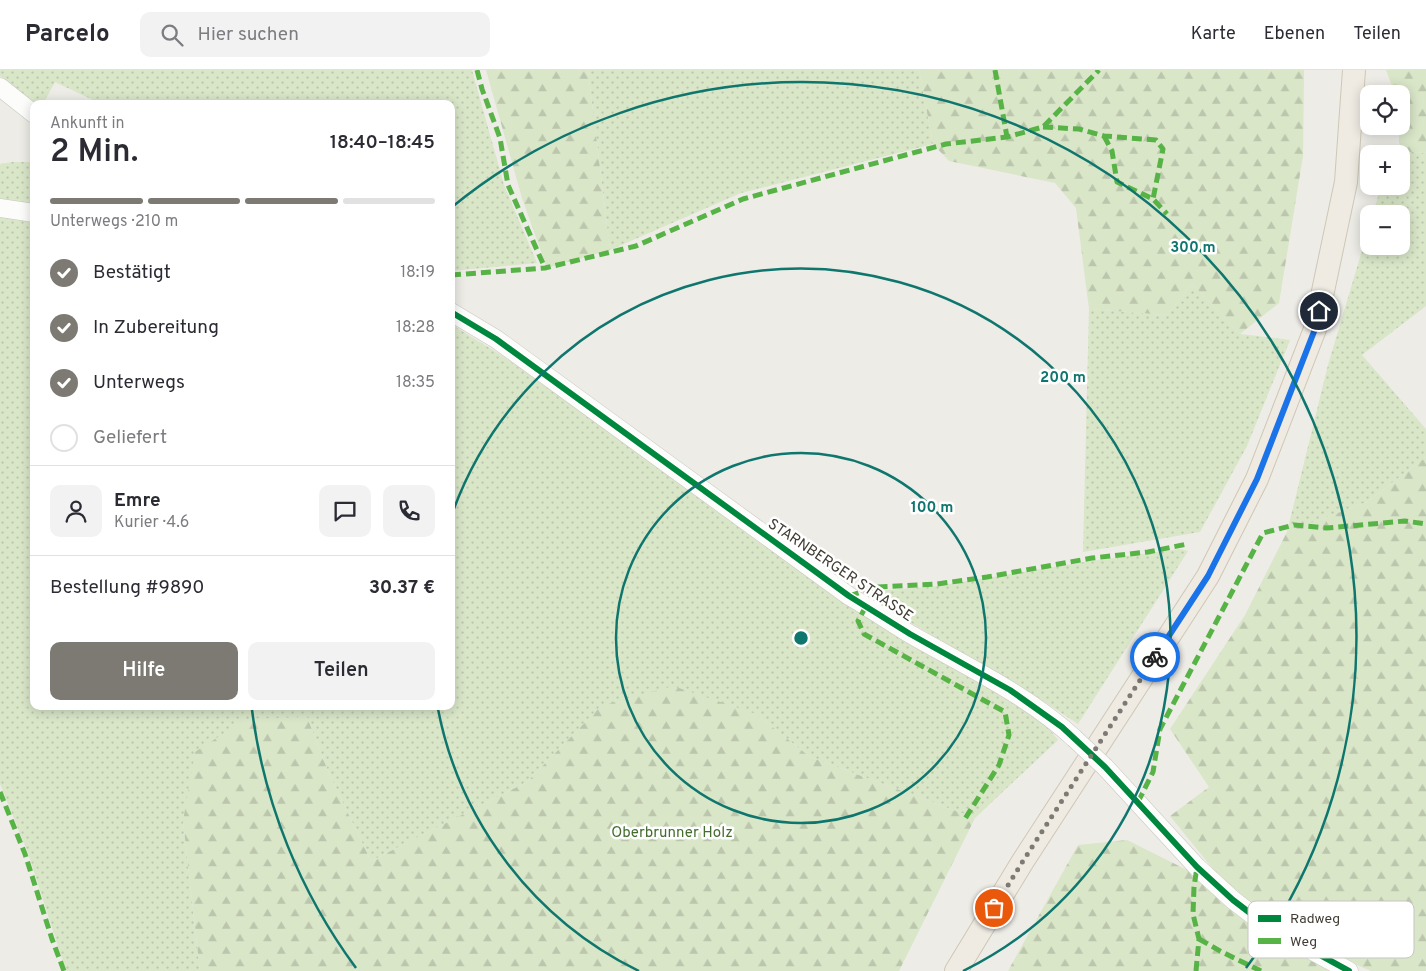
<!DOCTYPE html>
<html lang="de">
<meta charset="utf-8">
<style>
:root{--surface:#fff;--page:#f2f2f3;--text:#2b2b33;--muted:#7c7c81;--line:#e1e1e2;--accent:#7d7a73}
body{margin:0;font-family:Overpass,sans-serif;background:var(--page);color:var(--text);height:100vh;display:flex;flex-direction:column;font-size:19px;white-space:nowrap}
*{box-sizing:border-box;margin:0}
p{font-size:16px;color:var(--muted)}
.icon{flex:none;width:28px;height:28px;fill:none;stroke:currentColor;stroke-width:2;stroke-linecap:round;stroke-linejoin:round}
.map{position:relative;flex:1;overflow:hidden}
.sheet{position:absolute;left:30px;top:30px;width:425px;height:610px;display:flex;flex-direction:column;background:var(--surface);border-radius:10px;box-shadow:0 2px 12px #0003}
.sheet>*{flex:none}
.fabs{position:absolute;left:1360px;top:15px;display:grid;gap:10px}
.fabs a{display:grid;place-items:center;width:50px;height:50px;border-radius:10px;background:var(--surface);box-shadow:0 2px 12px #0003;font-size:25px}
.pin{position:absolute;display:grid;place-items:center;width:42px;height:42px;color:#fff;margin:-21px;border:2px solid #fff;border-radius:50%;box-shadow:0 1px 5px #0007}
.courier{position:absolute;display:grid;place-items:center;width:50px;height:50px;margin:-25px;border:4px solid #1a73e8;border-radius:50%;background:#fff;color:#222;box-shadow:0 1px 6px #0007}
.overview em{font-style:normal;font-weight:600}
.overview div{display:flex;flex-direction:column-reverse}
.overview{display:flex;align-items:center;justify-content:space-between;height:85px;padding:0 20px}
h1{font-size:32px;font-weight:600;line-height:38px}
.bar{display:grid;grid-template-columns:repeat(4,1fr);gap:8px 5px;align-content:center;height:60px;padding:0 20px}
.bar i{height:6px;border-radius:4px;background:var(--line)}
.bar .selected{background:var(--accent)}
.bar p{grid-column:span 4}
.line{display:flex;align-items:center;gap:12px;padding:0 20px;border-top:1px solid var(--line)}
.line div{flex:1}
.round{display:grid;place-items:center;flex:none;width:52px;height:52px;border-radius:10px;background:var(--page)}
ol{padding:0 20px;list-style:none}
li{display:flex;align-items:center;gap:15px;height:55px}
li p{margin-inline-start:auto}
li .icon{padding:5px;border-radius:50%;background:var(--accent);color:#fff;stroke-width:4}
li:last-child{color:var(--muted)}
li i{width:28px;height:28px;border:2px solid var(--line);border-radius:50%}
.primary-button{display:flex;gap:10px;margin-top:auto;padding:10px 20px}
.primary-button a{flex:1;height:58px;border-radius:10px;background:var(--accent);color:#fff;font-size:20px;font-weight:600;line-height:58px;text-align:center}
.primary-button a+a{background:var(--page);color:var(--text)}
header{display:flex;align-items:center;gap:30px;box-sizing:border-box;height:70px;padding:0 25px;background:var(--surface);border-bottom:1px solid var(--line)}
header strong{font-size:24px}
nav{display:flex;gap:28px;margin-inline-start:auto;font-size:18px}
.search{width:350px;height:45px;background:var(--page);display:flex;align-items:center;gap:12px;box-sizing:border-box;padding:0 18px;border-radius:10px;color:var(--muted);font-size:19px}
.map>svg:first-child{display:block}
.grass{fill:url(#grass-dots)}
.forest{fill:url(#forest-firs)}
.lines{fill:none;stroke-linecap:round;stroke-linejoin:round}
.tertiary-casing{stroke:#c9c8c3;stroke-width:19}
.primary-casing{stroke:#cec7b6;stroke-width:24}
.tertiary{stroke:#fcfcfb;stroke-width:18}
.primary{stroke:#efebe3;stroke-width:22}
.tertiary-bridge-casing{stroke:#c9c8c3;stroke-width:19;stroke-linecap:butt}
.tertiary-bridge{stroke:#fcfcfb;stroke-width:18}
.quiet{stroke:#57b346;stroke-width:5;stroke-dasharray:10 5;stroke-linecap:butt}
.cycleway-casing{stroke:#fff;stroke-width:9}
.cycleway{stroke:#00873e;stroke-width:6}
.done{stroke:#7d7a73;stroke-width:5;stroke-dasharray:0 9}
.route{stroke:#1a73e8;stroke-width:6}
.ring{fill:none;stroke:#0f766e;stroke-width:2.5}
.labels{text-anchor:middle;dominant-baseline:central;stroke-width:5;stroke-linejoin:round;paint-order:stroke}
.street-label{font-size:15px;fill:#413d34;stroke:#fff}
.park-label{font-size:15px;fill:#446d2e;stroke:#fff}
.key{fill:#fff;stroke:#c6c5c2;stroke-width:1}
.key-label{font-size:14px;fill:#413d34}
.centre{fill:#0f766e;stroke:#fff;stroke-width:2.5}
.ring-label{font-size:15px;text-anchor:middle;font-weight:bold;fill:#0f766e;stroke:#fff;stroke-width:5;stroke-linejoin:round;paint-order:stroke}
</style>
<header>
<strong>Parcelo</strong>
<div class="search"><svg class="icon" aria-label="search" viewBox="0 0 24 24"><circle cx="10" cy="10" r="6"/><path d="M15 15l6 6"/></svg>Hier suchen</div>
<nav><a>Karte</a><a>Ebenen</a><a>Teilen</a></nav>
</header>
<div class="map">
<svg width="1426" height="901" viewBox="0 0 1426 901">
<defs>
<pattern id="grass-dots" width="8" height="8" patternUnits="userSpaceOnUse" patternTransform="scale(1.25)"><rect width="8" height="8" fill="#d9e6c8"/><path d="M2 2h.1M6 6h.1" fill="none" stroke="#bbc6ac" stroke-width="1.8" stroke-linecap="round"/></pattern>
<pattern id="forest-firs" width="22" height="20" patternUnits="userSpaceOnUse" patternTransform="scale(1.25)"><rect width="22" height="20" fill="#d9e6c8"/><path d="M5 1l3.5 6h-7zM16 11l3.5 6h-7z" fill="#bbc6ac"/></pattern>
</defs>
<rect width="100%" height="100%" fill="#edece7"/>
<g class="grass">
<path d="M0 0H472L504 115 537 193 451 201V34H93V30L55 12 43 34H37L0 6Z"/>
<path d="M588 0H919L933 74 741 123 610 180Z"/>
<path d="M1400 81 1424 83 1426 82V236L1362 285 1426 359V387L1367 432 1287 462 1328 295 1369 157V176H1401V144H1373L1381 116H1401V84H1398Z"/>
<path d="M12 92H34V134L0 129V94Z"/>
<path d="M0 146 34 151V636H451V254L504 287 693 422 1047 656 1058 670 975 748 810 687 756 644 601 636 527 712 371 791 330 706 307 647 183 751 200 901H66L28 783 0 714Z"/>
<path d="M1192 214 1240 264 1290 270 1247 376 1200 462 1083 482 1089 239 1167 245Z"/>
<path d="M1180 479 1188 481 1078 654 1034 625 867 527 875 521 938 516 1084 492Z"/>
</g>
<g class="forest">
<path d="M486 0H588L610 180 547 198 522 128Z"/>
<path d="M919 0H1304L1303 86 1279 233 1240 264 1192 214 1167 245 1089 239 1076 138 1055 113 949 91 933 74Z"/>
<path d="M1386 0H1426V82L1424 83 1400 81 1398 56H1401V24H1395Z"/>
<path d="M1426 387V901H1371L1317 878 1239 831 1170 746 1209 717 1170 659 1245 545 1287 462 1367 432Z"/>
<path d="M673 616 756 644 810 687 975 748 899 901H200L183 751 195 682 246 649 307 647 330 706 371 791 527 712 601 636Z"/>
<path d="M1127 770 1189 801 1332 901H1008L1078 775Z"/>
</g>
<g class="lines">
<g class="tertiary-casing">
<g id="tertiary">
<path d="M0 17 34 44"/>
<path d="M0 138 34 143"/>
<path d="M451 242 496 269 849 526C870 538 890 552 910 564 966 596 1026 624 1074 668"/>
<path d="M1105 697 1197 797 1233 830 1267 856 1349 901"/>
</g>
</g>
<g class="primary-casing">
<path id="primary" d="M956 901 1023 791 1208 506 1257 409 1315 259 1346 112 1354 0"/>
</g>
<use href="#tertiary" class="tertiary"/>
<use href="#primary" class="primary"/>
<g class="tertiary-bridge-casing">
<path id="tertiary-bridge" d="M1074 668 1105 697"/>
</g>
<use href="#tertiary-bridge" class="tertiary-bridge"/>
<g class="quiet">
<path d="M477 0 482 19 500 68 508 115 545 198"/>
<path d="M995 0 1007 67"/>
<path d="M1043 57 1079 59 1104 66 1156 70 1163 79 1153 129"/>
<path d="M1104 66 1112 81 1117 112 1153 129 1167 144"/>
<path d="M451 205 545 198 636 176 743 129 946 74 1007 67 1043 57 1099 0"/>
<path d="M849 526 876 517 937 514 987 507 1092 488 1148 482 1187 474"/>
<path d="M866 536 858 551 864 564 1005 642 1009 665 999 695 963 752"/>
<path d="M0 722 25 784 52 869 64 901"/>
<path d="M1138 732 1153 702 1160 659 1263 463 1294 455 1327 458 1405 451 1426 454"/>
<path d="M1199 869 1222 882 1261 901"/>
<path d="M1196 901 1199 869 1193 844 1194 817 1197 797"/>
</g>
<g class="cycleway-casing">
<path id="cycleway" d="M451 242 496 269 849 526 910 564 1010 620 1062 657 1105 697 1197 797 1233 830 1267 856 1349 901"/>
</g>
<use href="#cycleway" class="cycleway"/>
</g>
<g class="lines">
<path class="done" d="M994 838 1023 791 1155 587"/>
<path class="route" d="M1155 587 1208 506 1257 409 1315 259 1319 241"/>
</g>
<g class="ring">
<circle cx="801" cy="568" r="185"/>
<path d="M639 901A370 370 0 0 1 438 639M452 444A370 370 0 1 1 963 901"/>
<path d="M356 898A554 554 0 0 1 252 640M452 137A554 554 0 0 1 1246 898"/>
</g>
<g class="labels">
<g class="street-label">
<text transform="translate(840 501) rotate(34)">STARNBERGER STRASSE</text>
</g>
<g class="park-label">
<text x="672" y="763">Oberbrunner Holz</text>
</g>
</g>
<rect x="1248" y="831" width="166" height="57" rx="8" class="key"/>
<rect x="1258" y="845" width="23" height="7" fill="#00873e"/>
<rect x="1258" y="868" width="23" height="6" fill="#57b346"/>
<g class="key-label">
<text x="1290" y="853">Radweg</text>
<text x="1290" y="876">Weg</text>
</g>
<circle cx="801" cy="568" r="8" class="centre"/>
<g class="ring-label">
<text x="1193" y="182">300 m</text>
<text x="1063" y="312">200 m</text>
<text x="932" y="442">100 m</text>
</g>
</svg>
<div class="fabs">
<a><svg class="icon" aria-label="locate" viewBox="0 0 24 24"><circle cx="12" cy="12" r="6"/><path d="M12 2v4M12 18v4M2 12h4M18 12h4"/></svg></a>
<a>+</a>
<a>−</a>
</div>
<div class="pin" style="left:994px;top:838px;background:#ea580c"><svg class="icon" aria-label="bag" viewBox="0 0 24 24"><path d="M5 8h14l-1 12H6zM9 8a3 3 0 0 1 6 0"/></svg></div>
<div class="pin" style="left:1319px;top:241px;background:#1f2937"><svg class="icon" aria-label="home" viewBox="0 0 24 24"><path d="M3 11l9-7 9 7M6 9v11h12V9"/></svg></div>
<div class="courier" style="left:1155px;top:587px"><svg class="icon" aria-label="bike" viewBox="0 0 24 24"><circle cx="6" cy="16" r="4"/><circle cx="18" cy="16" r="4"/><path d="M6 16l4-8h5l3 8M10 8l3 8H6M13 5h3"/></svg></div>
<section class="sheet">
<div class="overview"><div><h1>2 Min.</h1><p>Ankunft in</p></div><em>18:40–18:45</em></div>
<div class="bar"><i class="selected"></i><i class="selected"></i><i class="selected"></i><i></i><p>Unterwegs · 210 m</p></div>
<ol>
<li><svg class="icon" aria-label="check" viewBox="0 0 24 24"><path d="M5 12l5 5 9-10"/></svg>Bestätigt<p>18:19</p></li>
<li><svg class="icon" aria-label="check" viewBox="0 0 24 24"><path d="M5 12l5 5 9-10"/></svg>In Zubereitung<p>18:28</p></li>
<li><svg class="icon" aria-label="check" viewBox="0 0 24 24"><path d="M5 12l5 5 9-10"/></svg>Unterwegs<p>18:35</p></li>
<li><i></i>Geliefert</li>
</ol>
<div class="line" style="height:90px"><a class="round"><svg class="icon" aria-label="person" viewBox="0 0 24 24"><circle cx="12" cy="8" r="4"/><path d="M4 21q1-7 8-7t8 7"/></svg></a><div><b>Emre</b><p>Kurier · 4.6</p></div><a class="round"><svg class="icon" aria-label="chat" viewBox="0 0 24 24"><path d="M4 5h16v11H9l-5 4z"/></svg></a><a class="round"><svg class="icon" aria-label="phone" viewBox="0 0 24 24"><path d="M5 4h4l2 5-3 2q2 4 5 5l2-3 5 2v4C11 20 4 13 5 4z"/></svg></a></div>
<div class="line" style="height:65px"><div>Bestellung #9890</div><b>30.37 €</b></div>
<div class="primary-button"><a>Hilfe</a><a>Teilen</a></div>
</section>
</div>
